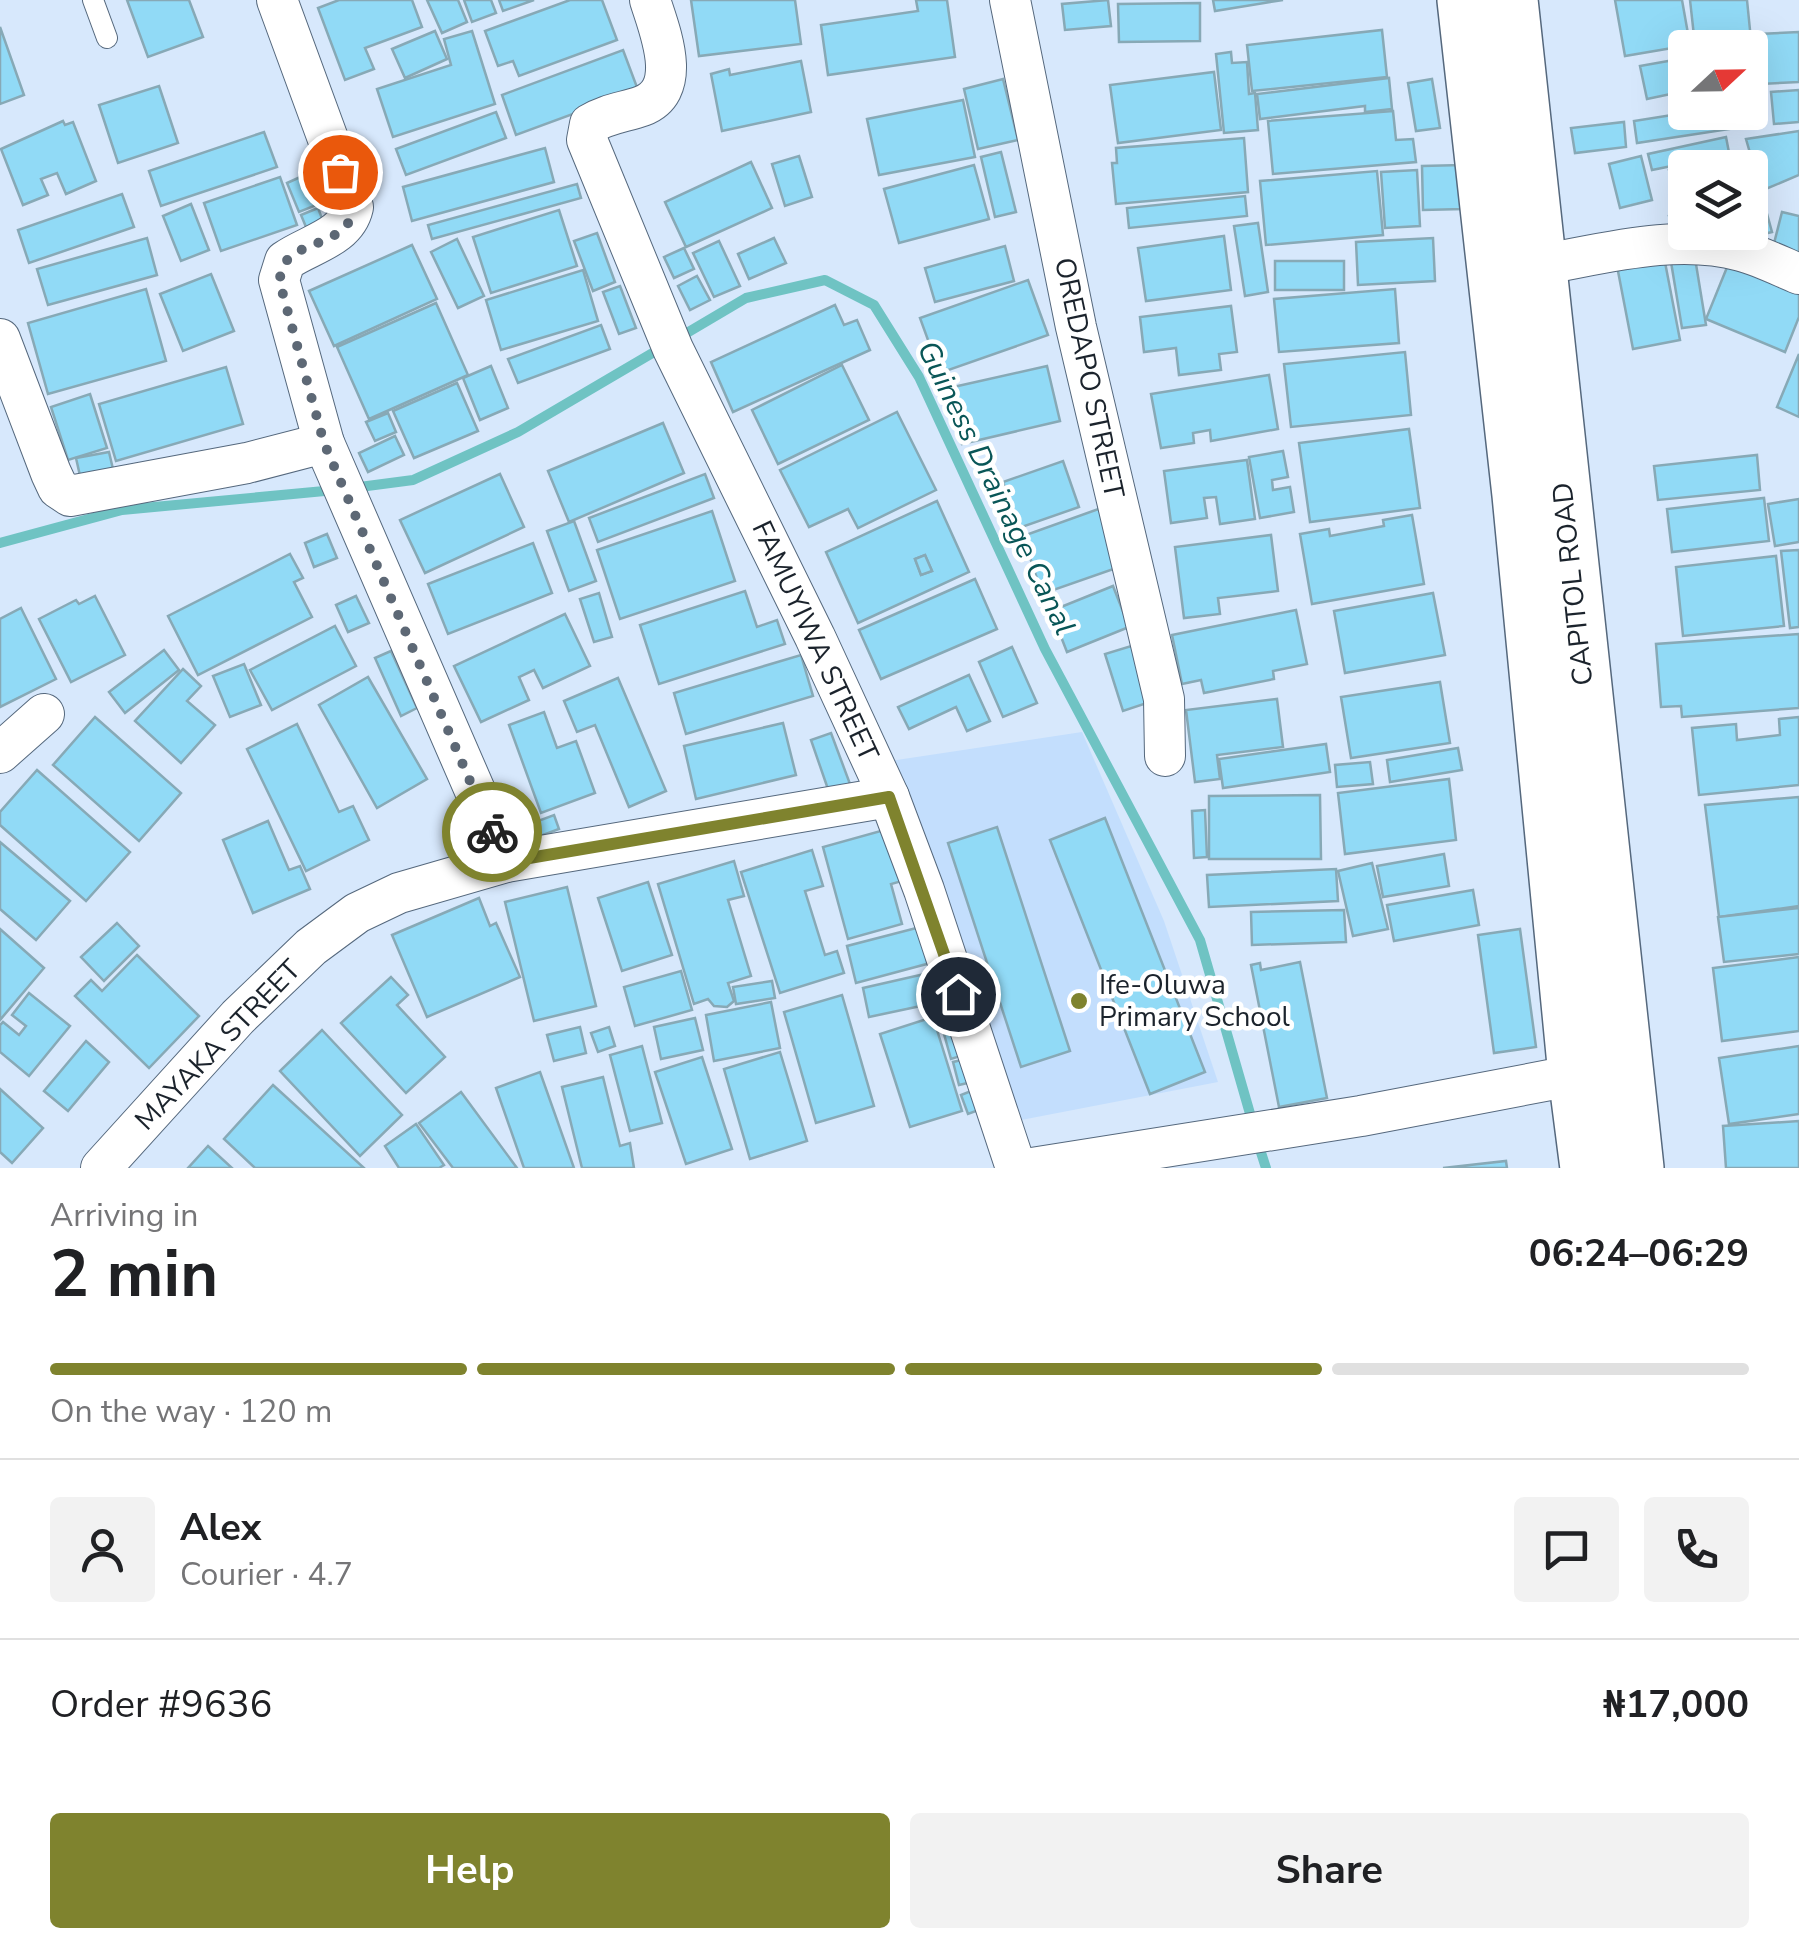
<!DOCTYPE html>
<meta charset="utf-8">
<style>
:root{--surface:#fff;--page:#f2f2f2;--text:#202124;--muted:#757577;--line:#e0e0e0;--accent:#7f832e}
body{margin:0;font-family:"Nunito Sans",sans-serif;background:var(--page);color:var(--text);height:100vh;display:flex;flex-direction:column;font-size:38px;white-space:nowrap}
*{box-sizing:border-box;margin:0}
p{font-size:32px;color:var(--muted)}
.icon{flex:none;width:55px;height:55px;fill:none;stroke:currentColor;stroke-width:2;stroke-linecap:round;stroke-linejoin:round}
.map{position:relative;height:1168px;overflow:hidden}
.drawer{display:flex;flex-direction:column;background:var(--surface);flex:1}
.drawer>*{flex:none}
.needle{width:65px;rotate:68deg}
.tools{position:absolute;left:1668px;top:30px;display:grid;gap:20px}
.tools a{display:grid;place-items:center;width:100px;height:100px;border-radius:10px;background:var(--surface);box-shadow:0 10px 40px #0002;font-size:50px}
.pin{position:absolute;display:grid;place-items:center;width:85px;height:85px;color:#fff;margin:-42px;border:5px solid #fff;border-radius:50%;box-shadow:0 2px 10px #0007}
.courier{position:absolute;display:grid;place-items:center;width:100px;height:100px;margin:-50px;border:8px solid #7f832e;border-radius:50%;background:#fff;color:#222;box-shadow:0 2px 12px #0007}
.head em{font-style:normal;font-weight:700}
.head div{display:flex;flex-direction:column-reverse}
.head{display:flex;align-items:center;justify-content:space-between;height:170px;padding:0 50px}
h1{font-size:65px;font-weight:700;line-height:75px}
.bar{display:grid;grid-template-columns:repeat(4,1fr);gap:15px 10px;align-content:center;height:120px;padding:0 50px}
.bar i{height:12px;border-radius:8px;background:var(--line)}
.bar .selected{background:var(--accent)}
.bar p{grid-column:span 4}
.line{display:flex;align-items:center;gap:25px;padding:0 50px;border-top:2px solid var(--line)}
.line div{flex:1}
.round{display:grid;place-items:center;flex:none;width:105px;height:105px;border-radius:10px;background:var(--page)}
.cta{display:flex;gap:20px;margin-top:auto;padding:20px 50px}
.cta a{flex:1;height:115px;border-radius:10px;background:var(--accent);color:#fff;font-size:40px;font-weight:700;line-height:115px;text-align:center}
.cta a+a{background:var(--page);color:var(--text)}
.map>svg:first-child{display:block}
.built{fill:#c3defd}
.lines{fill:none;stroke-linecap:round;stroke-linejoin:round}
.stream{stroke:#6fc3c3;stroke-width:10}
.building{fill:#91daf6;stroke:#87a9b6;stroke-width:2.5;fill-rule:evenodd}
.lane-casing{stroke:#55687d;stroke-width:22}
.street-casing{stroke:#55687d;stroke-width:42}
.secondary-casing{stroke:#55687d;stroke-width:58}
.lane{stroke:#fff;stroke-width:20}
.street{stroke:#fff;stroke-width:40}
.secondary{stroke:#fff;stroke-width:55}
.done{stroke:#5d6875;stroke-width:10;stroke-dasharray:0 18}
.route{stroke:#7f832e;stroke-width:12}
.poi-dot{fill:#7f832e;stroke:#fff;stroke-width:4}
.labels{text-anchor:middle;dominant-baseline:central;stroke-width:9;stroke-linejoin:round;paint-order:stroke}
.street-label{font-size:28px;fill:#1b232c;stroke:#fff}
.poi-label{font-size:28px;fill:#1b232c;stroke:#fff;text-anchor:start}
.water-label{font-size:30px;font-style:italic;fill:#095657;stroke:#fff}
</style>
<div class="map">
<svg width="1799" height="1168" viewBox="0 0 1799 1168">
<rect width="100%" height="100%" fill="#d7e8fc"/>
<path class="built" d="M1082 732 1164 921 1218 1082 1006 1123 890 761Z"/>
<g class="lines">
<g class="stream">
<path d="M680 337 746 298 825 280 874 305 919 377 1045 649 1200 940 1253 1124"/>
<path d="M352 488 413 480 518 432 661 348"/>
<path d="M0 543 122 510 335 490"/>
<path d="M1257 1140 1266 1168"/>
</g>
</g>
<g class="building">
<path d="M127 0H189L203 37 148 57Z"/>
<path d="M339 0H412L422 27 365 48 374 69 345 80 318 8Z"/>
<path d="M427 0H458L467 22 442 33Z"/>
<path d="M464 0H491L496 13 472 22Z"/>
<path d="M499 0H534L503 11Z"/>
<path d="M570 0H602L617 40 519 76 513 61 498 66 485 31Z"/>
<path d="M691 0H795L801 44 699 56Z"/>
<path d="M916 0H947L955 57 828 75 821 25 918 11Z"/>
<path d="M1108 0 1111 26 1065 30 1062 4Z"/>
<path d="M1213 0H1283L1215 11Z"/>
<path d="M1615 0H1682L1690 45 1625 56Z"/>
<path d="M1690 0H1747L1751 40 1695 45Z"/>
<path d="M1200 3V41L1119 42 1118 4Z"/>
<path d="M0 27 24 95 0 104Z"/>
<path d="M1382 30 1387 77 1252 91 1247 45Z"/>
<path d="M435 31 447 59 405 78 392 49Z"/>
<path d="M472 31 495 104 393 137 377 89 451 65 444 39Z"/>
<path d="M1799 32V82L1761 84 1758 34Z"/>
<path d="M623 50 638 90 516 135 502 95Z"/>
<path d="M1231 52 1232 63 1247 62 1249 94 1255 93 1258 130 1224 133 1216 54Z"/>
<path d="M1685 58V91L1647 99 1640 66Z"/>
<path d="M801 61 811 112 722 131 711 74 729 69 730 75Z"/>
<path d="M1214 72 1221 130 1118 143 1110 85Z"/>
<path d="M1389 78 1392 109 1365 112V106L1260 119 1257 94Z"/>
<path d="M1003 79 1018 140 978 149 964 89Z"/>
<path d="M1432 79 1440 128 1416 131 1408 83Z"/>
<path d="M159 86 178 143 118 163 99 105Z"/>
<path d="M1799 90V122L1774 124 1771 92Z"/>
<path d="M963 100 975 157 879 175 867 119Z"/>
<path d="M1393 111 1396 140 1413 139 1416 162 1273 174 1268 121Z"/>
<path d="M496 112 506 138 406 175 396 149Z"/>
<path d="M1691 112H1747L1749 126 1637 143 1634 121Z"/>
<path d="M63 121 65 125 73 122 96 181 66 194 57 173 41 179 48 195 23 205 1 149Z"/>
<path d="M1624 122 1626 147 1575 153 1571 128Z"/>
<path d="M1799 131V175L1761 191 1746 139Z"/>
<path d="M264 132 277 167 161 206 149 171Z"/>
<path d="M1726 137 1732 168H1718L1716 157 1652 170 1648 154Z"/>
<path d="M1244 138 1248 192 1116 204 1112 163H1117L1116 148Z"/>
<path d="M545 148 554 182 412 221 403 187Z"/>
<path d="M1001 152 1016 212 995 217 981 157Z"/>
<path d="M799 156 812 197 785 206 772 164Z"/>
<path d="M1641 156 1652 200 1620 208 1609 164Z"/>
<path d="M1714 161 1716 168H1685V198L1675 200 1669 170Z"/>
<path d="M751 162 772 208 686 247 665 202Z"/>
<path d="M974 165 989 219 899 243 884 189Z"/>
<path d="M1462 165 1463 209 1423 210 1422 166Z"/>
<path d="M1417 170 1420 226 1385 228 1381 172Z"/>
<path d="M1377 171 1383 235 1266 245 1260 181Z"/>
<path d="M307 174 319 204 299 212 287 183Z"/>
<path d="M280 177 297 225 221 251 204 203Z"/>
<path d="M577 184 581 198 432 239 428 225Z"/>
<path d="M1761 192 1772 232 1720 244 1693 232H1750V195Z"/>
<path d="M122 194 134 227 29 263 18 230Z"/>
<path d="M1245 196 1247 216 1129 228 1127 208Z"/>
<path d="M191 204 209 250 181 261 163 216Z"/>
<path d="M318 208 327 232 311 239 301 215Z"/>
<path d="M559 210 577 266 491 293 473 237Z"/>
<path d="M1685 212V230L1674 233 1669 216Z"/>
<path d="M1782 212 1799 216V267L1770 259Z"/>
<path d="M1258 223 1268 292 1245 296 1234 226Z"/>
<path d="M597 233 615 282 593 291 574 241Z"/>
<path d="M1224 236 1231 290 1146 301 1138 248Z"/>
<path d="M147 238 157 275 48 305 37 269Z"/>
<path d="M774 238 786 263 749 279 738 254Z"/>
<path d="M1433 238 1435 281 1358 285 1356 242Z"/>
<path d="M457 239 484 296 458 308 431 252Z"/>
<path d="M719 241 740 286 714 297 693 253Z"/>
<path d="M412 245 437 299 334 346 309 291Z"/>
<path d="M1005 246 1014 281 935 302 925 268Z"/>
<path d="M684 248 694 269 674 278 664 257Z"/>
<path d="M1694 252 1706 325 1682 328 1670 256Z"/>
<path d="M1732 255 1799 282V317L1785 352 1706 319Z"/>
<path d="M1664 257 1680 340 1633 349 1617 266Z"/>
<rect x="1275" y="261" width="69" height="29"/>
<path d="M583 270 598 321 501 350 486 300Z"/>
<path d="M211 274 234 331 183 351 160 294Z"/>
<path d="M697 276 710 300 690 310 678 286Z"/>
<path d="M1028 280 1048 335 940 373 920 318Z"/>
<path d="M620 286 636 328 619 334 603 292Z"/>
<path d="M146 289 166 361 48 394 28 323Z"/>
<path d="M1395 289 1399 343 1279 352 1274 299Z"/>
<path d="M436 303 468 375 369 419 337 347Z"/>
<path d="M835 305 844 325 857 320 870 350 733 412 711 362Z"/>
<path d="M1231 306 1237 352 1219 354 1221 370 1179 375 1176 348 1144 352 1140 317Z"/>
<path d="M601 325 610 349 518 383 508 359Z"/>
<path d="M1405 352 1411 415 1291 427 1284 364Z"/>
<path d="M1799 354V417L1777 407Z"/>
<path d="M842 365 869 420 778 464 752 410Z"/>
<path d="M491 366 508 408 480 420 463 378Z"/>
<path d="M1047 366 1060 421 962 444 949 388Z"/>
<path d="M226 367 243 424 116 461 99 404Z"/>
<path d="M1269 375 1278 429 1211 441 1210 430 1193 433 1194 443 1161 448 1151 394Z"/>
<path d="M457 383 478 431 414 458 393 411Z"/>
<path d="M90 394 107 448 68 460 51 407Z"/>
<path d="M897 412 936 490 858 528 848 509 809 527 780 470Z"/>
<path d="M388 413 396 432 375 441 366 422Z"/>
<path d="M663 423 684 473 569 522 548 471Z"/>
<path d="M1409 429 1420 508 1310 522 1299 443Z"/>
<path d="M395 436 404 455 368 472 359 453Z"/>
<path d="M1283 451 1288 477 1272 480 1273 490 1290 487 1294 512 1260 518 1249 457Z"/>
<path d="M109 452 116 482 83 489 76 458Z"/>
<path d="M1757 455 1760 490 1658 500 1654 466Z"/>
<path d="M1247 460 1255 519 1220 524 1216 497 1204 498 1207 518 1171 523 1164 471Z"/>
<path d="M1063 461 1079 507 1019 528 1003 482Z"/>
<path d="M500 474 524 527 425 573 400 520Z"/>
<path d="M705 474 714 498 598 542 589 518Z"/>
<path d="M1764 498 1769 541 1672 552 1667 509Z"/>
<path d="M1799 499V542L1775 546 1768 504Z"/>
<path d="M937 501 969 572 858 623 826 552ZM925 555 932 571 921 575 915 559Z"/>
<path d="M1104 507 1125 565 1042 594 1023 536Z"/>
<path d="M712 511 735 581 620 619 597 550Z"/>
<path d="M1412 515 1424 584 1312 604 1300 534 1329 529 1330 536 1384 526 1383 520Z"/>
<path d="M574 521 596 581 569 591 547 531Z"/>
<path d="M327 534 337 558 314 567 305 543Z"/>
<path d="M1271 535 1278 591 1218 598 1220 614 1184 618 1175 547Z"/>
<path d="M533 543 552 593 448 634 428 584Z"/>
<path d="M1799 550V627L1790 628 1781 551Z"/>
<path d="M290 554 303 578 294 582 312 617 198 675 168 616Z"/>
<path d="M925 555 932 571 921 575 915 559Z"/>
<path d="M1776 556 1784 626 1683 636 1676 567Z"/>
<path d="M975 579 997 629 881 679 859 630Z"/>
<path d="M1113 586 1129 627 1067 652 1051 611Z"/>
<path d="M745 591 757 627 777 620 785 644 659 684 640 625Z"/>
<path d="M599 593 612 637 594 642 580 599Z"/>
<path d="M1433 593 1445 655 1345 673 1334 611Z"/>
<path d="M95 596 125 655 71 682 39 619 76 600 79 604Z"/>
<path d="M356 596 369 623 348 632 336 605Z"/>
<path d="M21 608 56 679 0 707V619Z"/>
<path d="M1296 610 1307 664 1273 671 1274 679 1204 693 1201 680 1182 684 1172 635Z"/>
<path d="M565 614 590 666 543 688 534 670 519 677 529 700 481 722 454 666Z"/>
<path d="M335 626 356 666 272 710 250 670Z"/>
<path d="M1799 634V708L1682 717 1681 706 1661 707 1656 644Z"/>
<path d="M1141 643 1159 699 1123 711 1105 654Z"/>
<path d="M1012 647 1037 703 1003 717 979 662Z"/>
<path d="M164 650 179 670 125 713 109 692Z"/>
<path d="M391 651 417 708 401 716 375 658Z"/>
<path d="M801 655 813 696 686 734 674 693Z"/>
<path d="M244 664 261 705 230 717 213 676Z"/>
<path d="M183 669 201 686 187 701 215 725 181 763 135 721Z"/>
<path d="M969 675 990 721 967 731 956 707 909 729 898 707Z"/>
<path d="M368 677 427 779 377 808 319 705Z"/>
<path d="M618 678 666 791 629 807 595 725 577 732 564 701Z"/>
<path d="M1440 682 1450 743 1351 758 1341 697Z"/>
<path d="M1277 699 1283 747 1217 755 1220 779 1195 782 1186 710Z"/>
<path d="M544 712 557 748 576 741 595 793 541 813 509 725Z"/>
<path d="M95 717 181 793 139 841 53 765Z"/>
<path d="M1799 717V785L1699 795 1692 728 1736 724 1737 740 1780 735 1779 719Z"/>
<path d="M783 723 796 775 696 799 684 746Z"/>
<path d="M297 724 339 812 353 806 369 840 306 871 247 749Z"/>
<path d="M831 733 850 784 829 792 811 740Z"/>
<path d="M1326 744 1330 772 1223 788 1219 759Z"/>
<path d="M1458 748 1462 770 1390 782 1387 760Z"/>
<path d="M1370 762 1373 784 1337 787 1335 765Z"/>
<path d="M37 770 130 852 86 901 0 825V812Z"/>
<path d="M1449 779 1456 840 1345 854 1338 793Z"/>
<path d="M1320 795 1321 859H1209V796Z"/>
<path d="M1799 797V906L1719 917 1705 805Z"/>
<path d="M1205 810 1207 857 1194 858 1192 811Z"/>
<path d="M554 815 559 829 527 841 522 827Z"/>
<path d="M1105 818 1205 1072 1150 1094 1050 840Z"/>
<path d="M268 821 289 870 300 866 310 889 253 913 223 840Z"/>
<path d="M895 827 909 879 891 884 902 924 848 939 823 847Z"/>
<path d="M997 827 1070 1051 1021 1067 948 843Z"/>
<path d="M0 842 70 901 36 940 0 909Z"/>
<path d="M812 850 823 886 805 891 825 955 837 951 844 973 780 993 741 872Z"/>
<path d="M1444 854 1449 886 1383 897 1377 866Z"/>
<path d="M734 861 744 896 728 900 751 976 728 983 734 1001 727 1007 714 1006 708 999 694 1004 658 884Z"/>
<path d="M1372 863 1388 929 1353 936 1338 871Z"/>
<path d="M1336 869 1338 901 1209 907 1207 875Z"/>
<path d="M648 882 672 955 622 971 598 898Z"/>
<path d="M567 887 596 1006 534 1021 505 902Z"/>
<path d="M1473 890 1479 925 1394 941 1387 905Z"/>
<path d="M479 898 490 926 496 923 520 977 427 1017 392 935Z"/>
<path d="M1799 908V954L1724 962 1718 917Z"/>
<path d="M1344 910 1346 942 1252 945 1251 912Z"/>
<path d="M117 923 139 946 104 981 81 957Z"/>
<path d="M924 926 934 962 856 983 847 946Z"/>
<path d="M0 929 44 968 0 1020Z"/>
<path d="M1520 929 1536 1047 1494 1053 1478 935Z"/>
<path d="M137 955 199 1016 149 1068 75 996 91 980 102 991Z"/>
<path d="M1799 957V1031L1722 1041 1713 968Z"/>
<path d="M1300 962 1327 1098 1279 1107 1251 965 1260 963 1261 970Z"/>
<path d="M942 970 949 1000 869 1017 863 988Z"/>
<path d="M681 971 692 1010 635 1026 624 987Z"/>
<path d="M391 977 408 995 397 1005 445 1057 406 1093 341 1023Z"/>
<path d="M772 981 775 998 736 1004 733 987Z"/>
<path d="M29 993 70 1026 29 1076 0 1052V1025L3 1022 19 1035 26 1026 12 1015Z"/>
<path d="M842 995 874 1106 816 1123 784 1012Z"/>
<path d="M771 1002 780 1048 714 1061 706 1015Z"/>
<path d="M933 1017 962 1111 910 1127 880 1034Z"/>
<path d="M695 1018 703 1050 661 1059 654 1027Z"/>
<path d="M580 1027 586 1053 554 1061 547 1035Z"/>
<path d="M609 1027 615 1046 598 1052 591 1033Z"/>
<path d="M959 1029 967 1054 951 1059 944 1034Z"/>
<path d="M322 1030 402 1115 360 1156 280 1071Z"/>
<path d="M86 1041 109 1062 68 1111 44 1091Z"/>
<path d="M642 1046 662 1123 630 1131 610 1055Z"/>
<path d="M1799 1046V1114L1729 1124 1719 1058Z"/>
<path d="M780 1052 807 1141 750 1159 724 1069Z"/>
<path d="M702 1057 732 1149 686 1164 655 1072Z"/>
<path d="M970 1058 976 1081 959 1085 953 1062Z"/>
<path d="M540 1072 574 1168H524L496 1088Z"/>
<path d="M603 1077 620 1146 630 1143 634 1168H582L562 1087Z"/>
<path d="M273 1085 364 1168H255L224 1139Z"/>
<path d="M0 1089 43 1128 12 1163 0 1152Z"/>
<path d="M976 1089 984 1108 968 1114 961 1095Z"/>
<path d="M461 1092 517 1168H453L419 1123Z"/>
<path d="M1799 1121V1168H1726L1723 1126Z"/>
<path d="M416 1124 444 1165 439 1168H399L385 1146Z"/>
<path d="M208 1146 232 1168H188Z"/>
<path d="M1506 1161 1507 1168H1443Z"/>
</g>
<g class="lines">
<g class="lane-casing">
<path id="lane" d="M93 0 107 38"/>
</g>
<g class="street-casing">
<g id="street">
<path d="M277 0 353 207C346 238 309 244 285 261L279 280 324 443 506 862"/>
<path d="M650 0C659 29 685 90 642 106 625 112 606 114 590 124L587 140 673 349 815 637 889 797 924 890 1016 1168"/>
<path d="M1010 0 1076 327 1164 699 1165 756"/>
<path d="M1539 265C1603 254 1676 233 1741 251 1760 256 1780 266 1799 274"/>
<path d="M0 339 51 473 58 488 70 496 247 463 324 443"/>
<path d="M0 753 44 714"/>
<path d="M101 1168 238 1017 311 947 357 913 399 893 506 862 889 797"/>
<path d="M1032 1168 1361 1116 1576 1075"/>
</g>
</g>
<g class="secondary-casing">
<g id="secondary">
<path d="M1465 0 1520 495 1576 1075 1588 1168"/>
<path d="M1510 0 1636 1168"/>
</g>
</g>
<use href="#lane" class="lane"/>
<use href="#street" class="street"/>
<use href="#secondary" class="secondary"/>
</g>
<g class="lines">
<path class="done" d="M340 172C344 184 353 199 352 211 350 240 306 242 289 258 283 264 282 272 279 280L324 443 492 832"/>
<path class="route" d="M492 832 506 862 889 797 958 994"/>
</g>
<circle class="poi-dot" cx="1079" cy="1001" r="10"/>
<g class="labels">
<g class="street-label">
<text transform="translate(1089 378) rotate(78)">OREDAPO STREET</text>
<text transform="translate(1573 584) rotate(-96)">CAPITOL ROAD</text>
<text transform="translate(815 641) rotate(65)">FAMUYIWA STREET</text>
<text transform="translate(218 1045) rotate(-46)">MAYAKA STREET</text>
</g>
<g class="poi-label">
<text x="1099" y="985">Ife-Oluwa<tspan x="1099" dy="32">Primary School</tspan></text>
</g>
<g class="water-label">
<text transform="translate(996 488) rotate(64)">Guiness Drainage Canal</text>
</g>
</g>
</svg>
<div class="tools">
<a><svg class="needle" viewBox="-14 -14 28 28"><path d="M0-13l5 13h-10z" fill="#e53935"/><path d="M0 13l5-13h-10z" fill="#757577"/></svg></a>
<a><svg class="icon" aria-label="layers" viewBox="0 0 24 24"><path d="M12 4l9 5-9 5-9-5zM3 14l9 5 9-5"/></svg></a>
</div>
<div class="pin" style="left:340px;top:172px;background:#ea580c"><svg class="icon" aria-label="bag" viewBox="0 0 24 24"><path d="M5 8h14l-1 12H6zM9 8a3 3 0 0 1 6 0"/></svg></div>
<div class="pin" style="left:958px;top:994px;background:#1f2937"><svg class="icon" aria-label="home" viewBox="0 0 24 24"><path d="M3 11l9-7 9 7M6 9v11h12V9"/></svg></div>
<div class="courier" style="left:492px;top:832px"><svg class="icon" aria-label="bike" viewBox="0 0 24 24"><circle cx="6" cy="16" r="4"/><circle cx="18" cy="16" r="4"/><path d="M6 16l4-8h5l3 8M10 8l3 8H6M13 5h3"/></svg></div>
</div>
<section class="drawer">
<div class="head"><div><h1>2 min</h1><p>Arriving in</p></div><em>06:24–06:29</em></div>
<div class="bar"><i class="selected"></i><i class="selected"></i><i class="selected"></i><i></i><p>On the way · 120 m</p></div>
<div class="line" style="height:180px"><a class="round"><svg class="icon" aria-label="person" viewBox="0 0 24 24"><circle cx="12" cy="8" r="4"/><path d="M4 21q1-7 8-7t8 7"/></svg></a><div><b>Alex</b><p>Courier · 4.7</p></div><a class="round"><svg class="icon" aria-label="chat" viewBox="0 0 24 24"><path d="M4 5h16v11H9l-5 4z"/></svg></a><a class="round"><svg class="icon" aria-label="phone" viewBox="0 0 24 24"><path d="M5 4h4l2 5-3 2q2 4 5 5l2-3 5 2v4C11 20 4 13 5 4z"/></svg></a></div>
<div class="line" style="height:130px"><div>Order #9636</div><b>₦17,000</b></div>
<div class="cta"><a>Help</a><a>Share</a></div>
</section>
